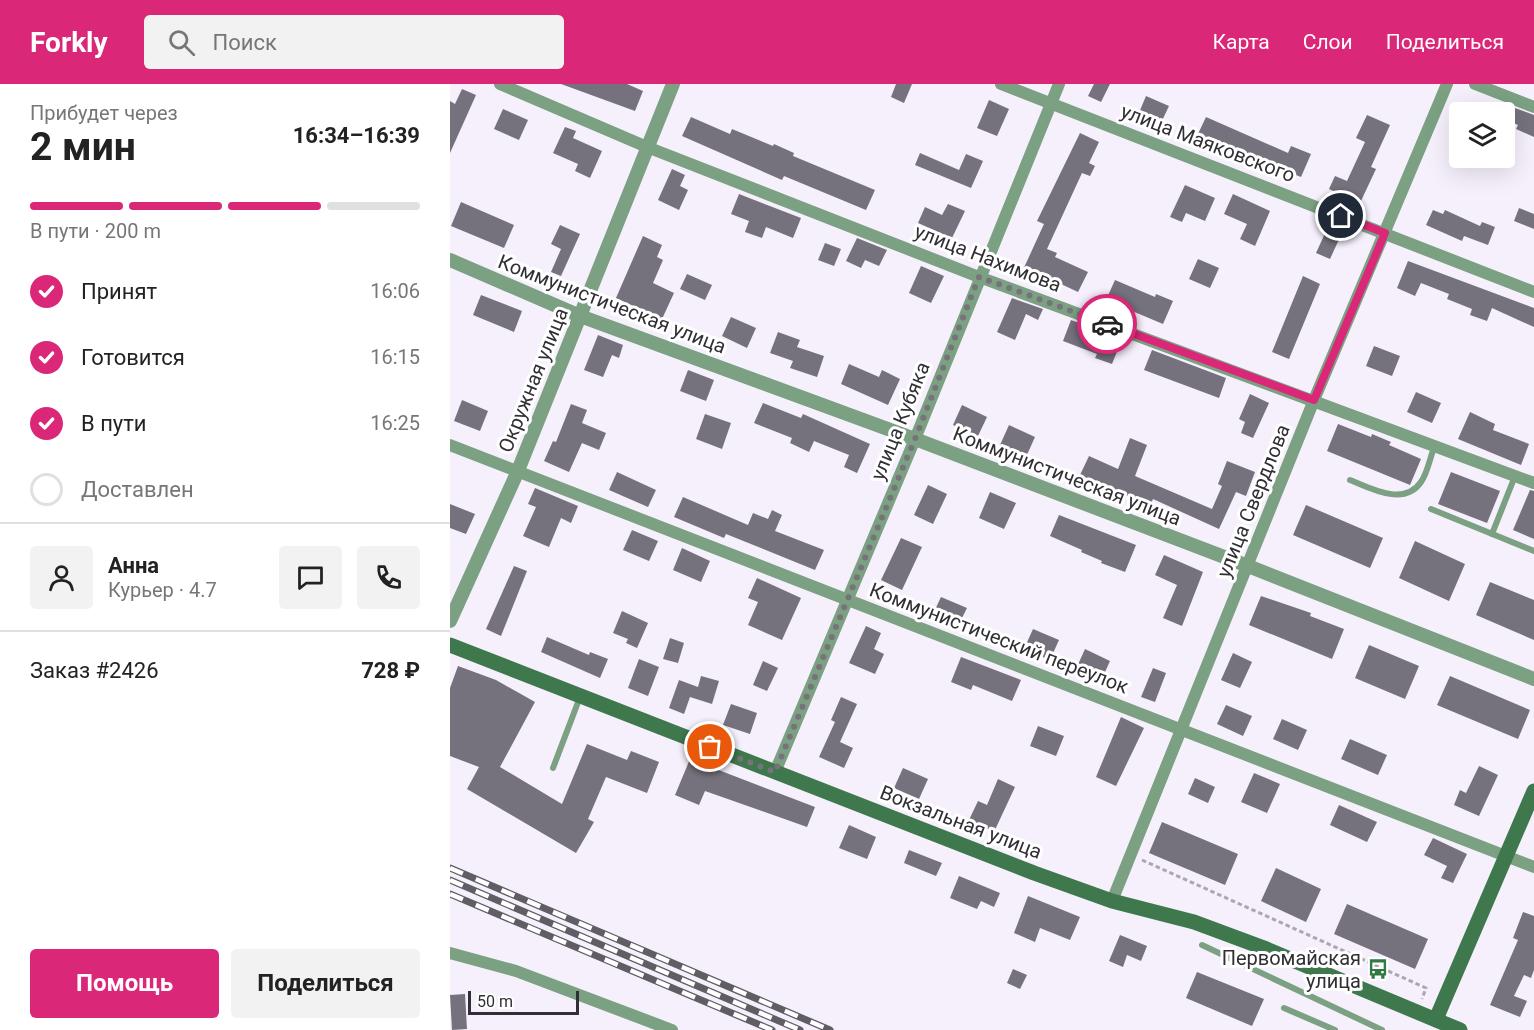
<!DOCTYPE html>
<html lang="ru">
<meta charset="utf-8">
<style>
:root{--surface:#fff;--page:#f2f2f2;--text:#222;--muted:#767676;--line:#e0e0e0;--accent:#db2777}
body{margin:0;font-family:Roboto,sans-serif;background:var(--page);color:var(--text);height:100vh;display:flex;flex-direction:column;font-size:22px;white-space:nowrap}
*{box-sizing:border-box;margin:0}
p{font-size:20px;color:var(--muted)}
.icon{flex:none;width:33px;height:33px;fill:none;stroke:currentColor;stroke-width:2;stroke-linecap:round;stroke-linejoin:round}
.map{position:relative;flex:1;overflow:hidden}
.drawer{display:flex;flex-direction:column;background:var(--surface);width:450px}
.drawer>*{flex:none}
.buttons{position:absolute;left:999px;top:18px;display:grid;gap:12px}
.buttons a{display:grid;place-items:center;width:66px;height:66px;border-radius:6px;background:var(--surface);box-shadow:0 6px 24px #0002;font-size:30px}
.scale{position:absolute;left:18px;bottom:15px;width:111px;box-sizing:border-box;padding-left:6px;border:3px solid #312f34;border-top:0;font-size:16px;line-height:21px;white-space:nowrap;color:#312f34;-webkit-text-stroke:4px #fff;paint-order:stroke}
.pin{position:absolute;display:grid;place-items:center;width:51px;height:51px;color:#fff;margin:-26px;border:3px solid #fff;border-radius:50%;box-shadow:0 2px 6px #0007}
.courier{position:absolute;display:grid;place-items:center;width:60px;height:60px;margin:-30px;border:4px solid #db2777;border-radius:50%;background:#fff;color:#222;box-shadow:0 2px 8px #0007}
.head em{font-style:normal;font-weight:700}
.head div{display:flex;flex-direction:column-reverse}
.head{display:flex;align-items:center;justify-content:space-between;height:102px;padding:0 30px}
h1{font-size:39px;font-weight:700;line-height:45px}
.bar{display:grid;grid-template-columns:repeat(4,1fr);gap:9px 6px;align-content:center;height:72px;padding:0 30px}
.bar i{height:8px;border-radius:4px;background:var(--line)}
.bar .active{background:var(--accent)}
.bar p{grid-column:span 4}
.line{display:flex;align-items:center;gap:15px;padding:0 30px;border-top:2px solid var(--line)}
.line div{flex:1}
.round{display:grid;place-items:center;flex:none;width:63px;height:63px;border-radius:6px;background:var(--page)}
ol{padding:0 30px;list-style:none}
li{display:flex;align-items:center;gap:18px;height:66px}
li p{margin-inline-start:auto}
li .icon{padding:6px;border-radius:50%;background:var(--accent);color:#fff;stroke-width:4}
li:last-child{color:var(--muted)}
li i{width:33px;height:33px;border:3px solid var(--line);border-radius:50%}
.button{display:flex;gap:12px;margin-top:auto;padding:12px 30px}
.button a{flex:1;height:69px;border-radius:6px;background:var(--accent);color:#fff;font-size:24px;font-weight:700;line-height:69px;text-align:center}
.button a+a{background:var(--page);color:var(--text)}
header{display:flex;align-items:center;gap:36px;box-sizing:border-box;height:84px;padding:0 30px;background:var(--accent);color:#fff}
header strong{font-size:28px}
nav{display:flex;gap:33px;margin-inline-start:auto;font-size:21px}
.search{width:420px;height:54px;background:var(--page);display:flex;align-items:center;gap:15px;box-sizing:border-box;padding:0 21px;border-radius:6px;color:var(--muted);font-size:22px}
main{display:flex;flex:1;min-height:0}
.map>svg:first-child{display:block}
.building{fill:#76727d}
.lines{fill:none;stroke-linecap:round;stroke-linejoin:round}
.path{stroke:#aba7b1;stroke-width:3;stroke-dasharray:4.5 3;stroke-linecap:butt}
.service{stroke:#7ba082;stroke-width:6}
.minor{stroke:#7ba082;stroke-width:12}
.tertiary{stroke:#7ba082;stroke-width:14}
.secondary{stroke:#3f784c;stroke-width:15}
.rail-casing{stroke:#605d64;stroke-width:7}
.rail{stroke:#fff;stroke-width:4.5;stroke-dasharray:14;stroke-linecap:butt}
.done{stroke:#76737a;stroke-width:6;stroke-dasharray:0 10.8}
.route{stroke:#db2777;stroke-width:8}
.labels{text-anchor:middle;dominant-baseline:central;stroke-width:6;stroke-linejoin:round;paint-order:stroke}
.street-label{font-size:20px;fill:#312f34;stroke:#fff}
.poi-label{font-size:20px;fill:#312f34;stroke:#fff;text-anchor:end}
</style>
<header>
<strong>Forkly</strong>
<div class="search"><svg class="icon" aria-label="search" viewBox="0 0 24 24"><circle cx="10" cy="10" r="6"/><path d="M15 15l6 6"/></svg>Поиск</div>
<nav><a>Карта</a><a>Слои</a><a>Поделиться</a></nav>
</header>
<main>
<section class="drawer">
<div class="head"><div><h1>2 мин</h1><p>Прибудет через</p></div><em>16:34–16:39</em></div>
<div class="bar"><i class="active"></i><i class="active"></i><i class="active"></i><i></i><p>В пути · 200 m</p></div>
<ol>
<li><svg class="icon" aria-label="check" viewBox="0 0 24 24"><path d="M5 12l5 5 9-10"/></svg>Принят<p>16:06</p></li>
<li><svg class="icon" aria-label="check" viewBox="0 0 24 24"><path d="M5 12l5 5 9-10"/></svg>Готовится<p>16:15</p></li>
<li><svg class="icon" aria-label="check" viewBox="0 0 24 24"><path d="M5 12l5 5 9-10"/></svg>В пути<p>16:25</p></li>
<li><i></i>Доставлен</li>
</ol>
<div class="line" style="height:108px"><a class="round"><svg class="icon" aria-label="person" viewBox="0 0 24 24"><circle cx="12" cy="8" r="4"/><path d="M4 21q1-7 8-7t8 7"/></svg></a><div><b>Анна</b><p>Курьер · 4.7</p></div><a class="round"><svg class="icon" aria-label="chat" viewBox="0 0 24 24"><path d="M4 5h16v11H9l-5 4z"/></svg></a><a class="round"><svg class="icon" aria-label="phone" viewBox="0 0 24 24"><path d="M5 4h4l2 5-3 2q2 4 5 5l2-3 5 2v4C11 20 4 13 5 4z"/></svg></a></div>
<div class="line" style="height:78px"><div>Заказ #2426</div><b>728 ₽</b></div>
<div class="button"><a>Помощь</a><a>Поделиться</a></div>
</section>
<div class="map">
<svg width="1084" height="946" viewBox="0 0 1084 946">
<rect width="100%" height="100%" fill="#f5f0fc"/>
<g class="building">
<path d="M111 0H177L193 7 185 27Z"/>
<path d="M446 0H462L454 19 441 13Z"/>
<path d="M644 0H660L651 18 638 12Z"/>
<path d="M12 5 26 11 0 69V17L5 20Z"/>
<path d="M696 12 719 22 710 41 688 31Z"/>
<path d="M539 16 559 25 547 52 527 44Z"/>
<path d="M1054 20 1084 31V53L1066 45 1068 41 1054 35Z"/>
<path d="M53 25 78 36 69 56 44 45Z"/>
<path d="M917 31 940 41 921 83 926 85 910 119 879 105 885 92 897 97 915 58 906 54Z"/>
<path d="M241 33 280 50 282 45 323 62 324 60 344 69 343 72 425 106 416 126 334 92 332 96 232 52Z"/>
<path d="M756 33 838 69 841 62 861 70 851 93 747 52Z"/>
<path d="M115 43 126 47 123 54 152 67 140 94 125 87 128 80 103 69Z"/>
<path d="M630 49 649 58 639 79 645 82 640 92 632 89 597 165 607 169 605 173 638 188 628 208 596 193 594 198 572 188 594 140 587 137Z"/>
<path d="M470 69 509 86 516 70 533 77 521 104 465 81Z"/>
<path d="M222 85 235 91 230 102 238 106 229 126 208 116Z"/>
<path d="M735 101 765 114 755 137 736 129 732 138 720 133Z"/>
<path d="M289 110 351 134 343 154 316 143 312 154 295 148 299 137 281 130Z"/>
<path d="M783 110 820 127 805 162 790 155 797 140 774 130Z"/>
<path d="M11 118 64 141 54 164 1 142Z"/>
<path d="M498 120 515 127 502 154 468 139 475 123 492 131Z"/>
<path d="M1069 124 1084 130V145L1064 137Z"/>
<path d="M983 126 993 130 995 126 1030 142 1032 138 1045 143 1038 161 1014 152 1012 157 976 141Z"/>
<path d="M110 141 130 150 111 192 101 188 111 165 101 160Z"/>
<path d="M877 145 891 151 880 175 866 169Z"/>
<path d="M193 152 212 161 207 173 213 176 203 199 224 209 212 235 166 214Z"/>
<path d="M407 154 437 166 429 182 415 176 411 184 396 177Z"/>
<path d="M375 159 391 165 384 182 368 176Z"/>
<path d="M748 175 769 184 760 204 739 195Z"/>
<path d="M958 177 1084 224V243L1042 224 1037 237 1020 231 1022 225 997 215 999 210 971 199 965 212 947 204Z"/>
<path d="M471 182 494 192 481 219 459 209Z"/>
<path d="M237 190 262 201 255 216 230 205Z"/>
<path d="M853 192 870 200 839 275 822 268Z"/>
<path d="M665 196 705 213 706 210 723 217 713 240 656 216Z"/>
<path d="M31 211 72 227 64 248 23 231Z"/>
<path d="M562 214 593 225 588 236 576 230 565 256 547 248Z"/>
<path d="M281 233 306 244 297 264 272 252Z"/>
<path d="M621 236 672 255 662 280 645 274 647 270 613 257Z"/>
<path d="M328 248 350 256 347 263 374 272 367 293 340 284 343 277 320 269Z"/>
<path d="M148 251 173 261 169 274 162 271 153 293 134 286Z"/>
<path d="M924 262 950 272 942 292 916 282Z"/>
<path d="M702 266 776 294 769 314 694 286Z"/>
<path d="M399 280 429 293 432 286 450 295 438 321 391 300Z"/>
<path d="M238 286 264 296 256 317 230 307Z"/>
<path d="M966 308 991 319 982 339 957 328Z"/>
<path d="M800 310 819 319 803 354 791 349 795 338 789 335Z"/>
<path d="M12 316 38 327 30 347 4 337Z"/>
<path d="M313 319 351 334 353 330 420 360 407 389 394 383 399 371 364 357 359 368 340 359 342 354 304 339Z"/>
<path d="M121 320 137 326 132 339 156 349 149 366 132 359 119 388 94 377 103 357 106 358Z"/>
<path d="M512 321 537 333 528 352 503 341Z"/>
<path d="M1020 328 1045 340 1043 346 1079 360 1071 381 1008 355Z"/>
<path d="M255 330 281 339 272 365 246 355Z"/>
<path d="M888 340 921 353 922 350 941 358 939 361 971 375 960 401 877 367Z"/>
<path d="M559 341 585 353 576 373 550 361Z"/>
<path d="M680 354 697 361 685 392 762 425 772 402 768 400 777 377 805 388 796 412 786 408 769 445 703 415 700 422 630 391 639 372 668 385Z"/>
<path d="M167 388 206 406 198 423 159 406Z"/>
<path d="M1001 388 1050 407 1037 439 988 420Z"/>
<path d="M478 401 497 410 483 440 464 431Z"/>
<path d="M85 404 128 422 121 439 111 434 99 463 73 452 86 423 78 420Z"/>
<path d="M1080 406 1084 407V455L1063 446Z"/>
<path d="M540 408 566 419 554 445 529 434Z"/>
<path d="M233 413 298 441 303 429 318 435 322 426 332 431 325 447 374 466 365 486 276 450 274 454 224 433Z"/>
<path d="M0 420 25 430 16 450 0 444Z"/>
<path d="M856 421 933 454 920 484 843 451Z"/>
<path d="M609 431 686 461 675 488 651 479 652 477 631 468 632 466 600 452Z"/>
<path d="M182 446 208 457 199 477 173 466Z"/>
<path d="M451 454 472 463 452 506 431 496Z"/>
<path d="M965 457 1015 480 999 517 949 494Z"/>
<path d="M232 464 260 477 251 498 223 486Z"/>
<path d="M714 471 753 488 732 542 713 534 727 501 705 491Z"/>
<path d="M64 482 77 487 51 552 36 545Z"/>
<path d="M307 494 351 514 332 556 298 541 308 518 298 514Z"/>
<path d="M1040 498 1084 516V556L1026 531Z"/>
<path d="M811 512 861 529 860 532 894 545 882 575 799 541Z"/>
<path d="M491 513 517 524 507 544 482 532Z"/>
<path d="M172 527 198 539 187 564 176 559 178 555 163 549Z"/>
<path d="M416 542 431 549 424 565 434 570 425 590 399 579Z"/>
<path d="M583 545 609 556 600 576 574 565Z"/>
<path d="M97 553 139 571 140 568 158 575 150 594 91 568Z"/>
<path d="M220 554 234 559 228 579 213 575Z"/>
<path d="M919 561 969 582 955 615 905 594Z"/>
<path d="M635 565 660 577 651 597 626 585Z"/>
<path d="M783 569 802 578 790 604 771 596Z"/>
<path d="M511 573 571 596 562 617 523 601 521 606 501 598Z"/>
<path d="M189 575 209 583 198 612 178 604Z"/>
<path d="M313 577 328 584 317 607 303 601Z"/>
<path d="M8 582 46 596 85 618 50 683 112 720 137 660 177 676 181 667 209 678 197 709 156 693 138 735 144 738 126 769 17 705 29 683 0 672V604Z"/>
<path d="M703 584 716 589 705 618 691 613Z"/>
<path d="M251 592 269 597 262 620 240 613 234 630 219 624 229 596 248 603Z"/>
<path d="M1000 592 1080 626 1068 655 987 621Z"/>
<path d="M391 613 407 620 390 658 403 664 394 684 369 673 385 638 381 636Z"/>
<path d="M281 620 307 629 300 650 273 641Z"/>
<path d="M776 621 802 632 793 652 767 640Z"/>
<path d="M671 633 694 644 666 702 646 693Z"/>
<path d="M832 635 857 646 848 666 823 655Z"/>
<path d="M588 642 614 652 606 672 580 662Z"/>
<path d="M900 655 937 671 928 691 891 675Z"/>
<path d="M240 675 365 723 357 743 255 707 249 721 225 711Z"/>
<path d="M1029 682 1048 691 1029 732 1004 721 1010 706 1016 709Z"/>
<path d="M453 684 478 695 469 715 444 704Z"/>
<path d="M804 689 830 700 817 729 791 718Z"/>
<path d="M745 694 765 703 758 719 738 710Z"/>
<path d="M548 695 565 703 544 748 519 736 528 717 537 721Z"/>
<path d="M889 721 927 738 917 758 880 741Z"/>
<path d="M712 738 788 770 775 801 699 769Z"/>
<path d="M399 741 426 753 417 775 389 764Z"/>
<path d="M983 754 1017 770 1003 799 991 794 997 782 974 771Z"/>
<path d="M459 766 492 779 486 792 454 779Z"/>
<path d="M826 784 871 805 856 838 811 817Z"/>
<path d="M509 792 550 809 544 823 531 817 527 825 500 814Z"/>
<path d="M578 812 630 833 620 856 590 844 585 858 564 849Z"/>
<path d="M897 820 978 855 965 885 884 850Z"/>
<path d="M1073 828 1084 832V886L1081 894 1074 891 1064 912 1077 917 1070 933 1040 921 1068 856 1063 854Z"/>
<path d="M670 851 697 862 691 877 677 871 673 883 659 877Z"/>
<path d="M563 885 577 891 570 905 557 899Z"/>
<path d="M747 888 814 915 802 942 736 914Z"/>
<path d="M15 910 17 945 2 946 0 911Z"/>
</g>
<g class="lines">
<path class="path" d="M692 776 976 904 972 915"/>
<g class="service">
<path d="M900 396C920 404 954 423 971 398 978 388 980 373 985 361"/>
<path d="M981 425 1084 467"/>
<path d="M1042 450 1065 392"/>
<path d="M103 684 130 613"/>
<path d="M752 861 932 946"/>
<path d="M834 924 885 946"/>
</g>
<g class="minor">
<path d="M50 0 197 63 529 193 1084 399"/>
<path d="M551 0 1084 208"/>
<path d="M1025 0 1084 23"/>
<path d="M0 361 1084 783"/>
<path d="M325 688 465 355 609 0"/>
<path d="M662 817 864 316 997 0"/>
<path d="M0 869 66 887 222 946"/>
</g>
<g class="tertiary">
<path d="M0 176 130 232 465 355 798 482 1084 595"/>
<path d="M0 537 67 389 223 0"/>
</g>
<g class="secondary">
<path d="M0 561 584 789 662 817 744 838 814 864 1010 946"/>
<path d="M986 935 1084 707"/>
</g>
<g class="rail-casing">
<g id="rail">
<path d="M0 784 380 946"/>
<path d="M0 796 350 946"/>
<path d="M0 810 322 946"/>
</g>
</g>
<use href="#rail" class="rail"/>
</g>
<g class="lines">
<path class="done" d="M260 663 325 688 465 355 529 193 657 240"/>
<path class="route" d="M657 240 864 316 935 149 891 132"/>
</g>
<defs>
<g id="bus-bare" transform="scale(1.62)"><path d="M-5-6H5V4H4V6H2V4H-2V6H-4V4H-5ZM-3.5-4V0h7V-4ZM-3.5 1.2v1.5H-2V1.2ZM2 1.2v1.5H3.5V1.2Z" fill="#317844" stroke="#fff" stroke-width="2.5" paint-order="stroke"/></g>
</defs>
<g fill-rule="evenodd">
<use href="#bus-bare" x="928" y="885"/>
</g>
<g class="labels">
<g class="street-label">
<text transform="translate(758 59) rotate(21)">улица Маяковского</text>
<text transform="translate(538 174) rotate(21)">улица Нахимова</text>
<text transform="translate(162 220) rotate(21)">Коммунистическая улица</text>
<text transform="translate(83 296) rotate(-68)">Окружная улица</text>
<text transform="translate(450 337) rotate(-68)">улица Кубяка</text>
<text transform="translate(617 392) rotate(21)">Коммунистическая улица</text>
<text transform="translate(803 417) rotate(-68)">улица Свердлова</text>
<text transform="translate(549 554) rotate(21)">Коммунистический переулок</text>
<text transform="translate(511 738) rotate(21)">Вокзальная улица</text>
</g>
<g class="poi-label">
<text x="911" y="874">Первомайская<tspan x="911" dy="23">улица</tspan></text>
</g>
</g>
</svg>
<div class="buttons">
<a><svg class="icon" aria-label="layers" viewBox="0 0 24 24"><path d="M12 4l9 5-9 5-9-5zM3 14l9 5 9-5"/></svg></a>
</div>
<div class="scale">50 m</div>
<div class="pin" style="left:260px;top:663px;background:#ea580c"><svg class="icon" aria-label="bag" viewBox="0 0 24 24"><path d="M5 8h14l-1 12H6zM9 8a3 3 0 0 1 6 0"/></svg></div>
<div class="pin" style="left:891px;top:132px;background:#1f2937"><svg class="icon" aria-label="home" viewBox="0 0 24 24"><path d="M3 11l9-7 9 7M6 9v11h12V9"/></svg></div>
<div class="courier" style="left:657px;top:240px"><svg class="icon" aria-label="car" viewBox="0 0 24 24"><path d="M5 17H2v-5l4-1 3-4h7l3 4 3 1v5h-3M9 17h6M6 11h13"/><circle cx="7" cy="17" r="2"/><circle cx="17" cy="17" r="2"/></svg></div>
</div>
</main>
